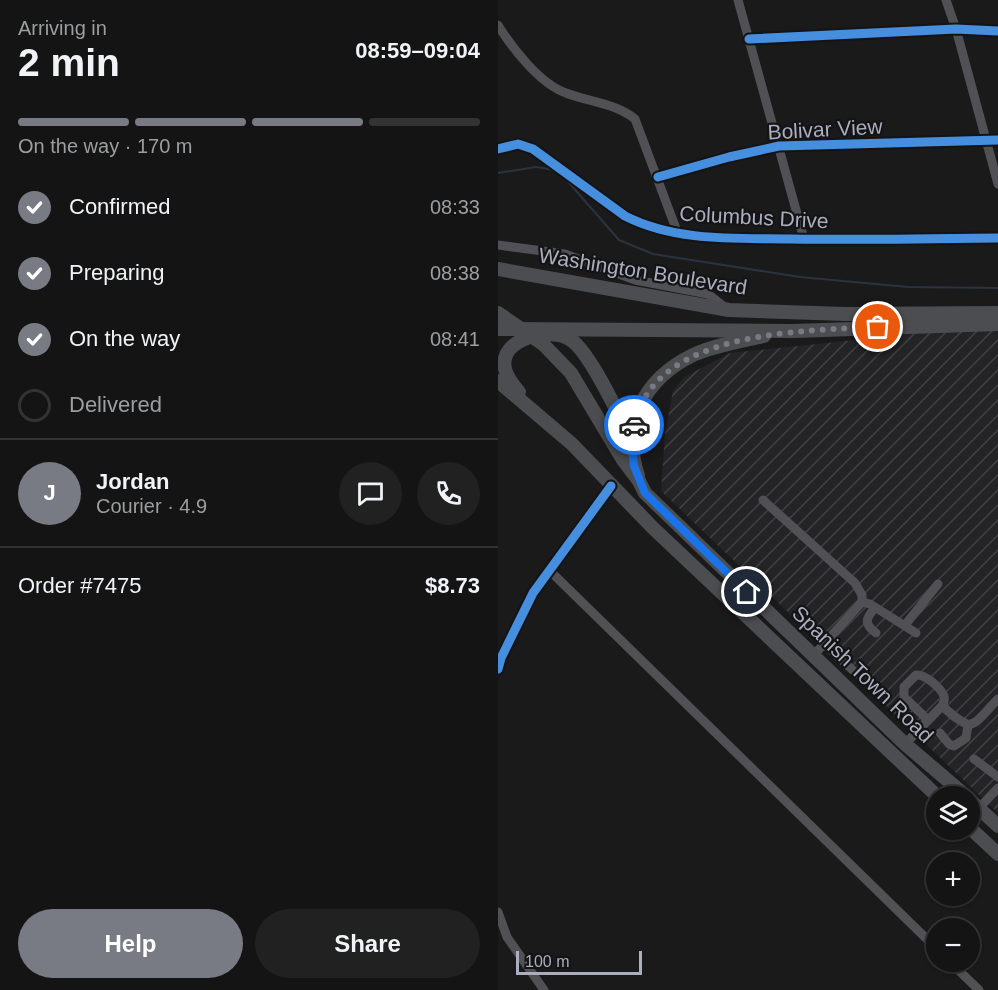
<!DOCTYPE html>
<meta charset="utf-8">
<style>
:root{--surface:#141414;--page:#212122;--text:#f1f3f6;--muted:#9d9ea0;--line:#333334;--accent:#787a84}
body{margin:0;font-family:Arial,sans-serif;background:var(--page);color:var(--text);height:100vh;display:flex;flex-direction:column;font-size:22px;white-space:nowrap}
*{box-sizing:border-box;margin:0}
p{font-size:20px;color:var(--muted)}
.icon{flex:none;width:33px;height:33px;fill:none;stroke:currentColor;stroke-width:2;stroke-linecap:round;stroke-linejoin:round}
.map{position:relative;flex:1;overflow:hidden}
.drawer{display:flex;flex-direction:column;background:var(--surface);width:498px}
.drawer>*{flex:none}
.fabs{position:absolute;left:428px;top:786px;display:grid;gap:12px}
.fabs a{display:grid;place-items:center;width:54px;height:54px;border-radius:50%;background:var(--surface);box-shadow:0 2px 4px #0004,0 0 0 2px var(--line);font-size:30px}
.scale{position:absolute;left:18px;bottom:15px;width:126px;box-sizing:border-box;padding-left:6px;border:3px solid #aaaebd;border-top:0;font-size:16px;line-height:21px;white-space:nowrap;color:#aaaebd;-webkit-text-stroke:4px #141417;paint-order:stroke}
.pin{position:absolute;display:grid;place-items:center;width:51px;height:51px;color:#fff;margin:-26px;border:3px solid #fff;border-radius:50%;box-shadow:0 2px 6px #0007}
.courier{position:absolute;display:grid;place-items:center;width:60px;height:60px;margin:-30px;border:4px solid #1a73e8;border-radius:50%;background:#fff;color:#222;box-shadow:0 2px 8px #0007}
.overview em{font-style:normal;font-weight:800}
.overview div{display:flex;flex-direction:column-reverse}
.overview{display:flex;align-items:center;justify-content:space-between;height:102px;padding:0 18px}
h1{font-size:39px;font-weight:800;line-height:45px}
.bar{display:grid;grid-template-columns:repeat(4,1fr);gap:9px 6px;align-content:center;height:72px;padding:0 18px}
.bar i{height:8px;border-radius:4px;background:var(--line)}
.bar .active{background:var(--accent)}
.bar p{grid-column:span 4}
.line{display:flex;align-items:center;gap:15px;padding:0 18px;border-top:2px solid var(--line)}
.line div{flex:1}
.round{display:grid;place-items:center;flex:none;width:63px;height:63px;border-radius:32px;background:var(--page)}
ol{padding:0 18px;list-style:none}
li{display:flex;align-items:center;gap:18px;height:66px}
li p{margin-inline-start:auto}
li .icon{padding:6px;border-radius:50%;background:var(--accent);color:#fff;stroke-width:4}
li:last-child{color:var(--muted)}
li i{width:33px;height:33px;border:3px solid var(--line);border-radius:50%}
.button{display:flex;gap:12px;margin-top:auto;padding:12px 18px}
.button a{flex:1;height:69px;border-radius:36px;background:var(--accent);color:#fff;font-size:24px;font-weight:800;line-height:69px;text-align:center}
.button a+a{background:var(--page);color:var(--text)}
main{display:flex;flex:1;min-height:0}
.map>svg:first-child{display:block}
.industrial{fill:url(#industrial-furrows)}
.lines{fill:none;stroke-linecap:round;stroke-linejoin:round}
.stream{stroke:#2b333e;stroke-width:2}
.minor{stroke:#505055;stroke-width:9}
.highway{stroke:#4c4d51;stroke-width:14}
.highway-bridge{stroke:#4c4d51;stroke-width:14}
.cycleway-casing{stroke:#141417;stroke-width:13}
.cycleway{stroke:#468fdf;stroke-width:9}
.done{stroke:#787a84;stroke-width:6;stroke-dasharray:0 10.8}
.route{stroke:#1a73e8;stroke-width:8}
.labels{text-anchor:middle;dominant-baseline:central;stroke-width:4.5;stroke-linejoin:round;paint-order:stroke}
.street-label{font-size:21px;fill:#aaaebd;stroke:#141417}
</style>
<main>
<section class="drawer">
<div class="overview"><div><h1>2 min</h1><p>Arriving in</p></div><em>08:59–09:04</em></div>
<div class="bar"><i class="active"></i><i class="active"></i><i class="active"></i><i></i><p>On the way · 170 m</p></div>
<ol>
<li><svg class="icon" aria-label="check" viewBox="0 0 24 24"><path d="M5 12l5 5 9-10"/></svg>Confirmed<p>08:33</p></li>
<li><svg class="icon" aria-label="check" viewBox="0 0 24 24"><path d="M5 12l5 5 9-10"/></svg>Preparing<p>08:38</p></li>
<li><svg class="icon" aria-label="check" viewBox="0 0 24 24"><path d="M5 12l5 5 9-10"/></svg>On the way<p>08:41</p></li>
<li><i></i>Delivered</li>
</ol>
<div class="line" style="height:108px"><b class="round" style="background:var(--accent);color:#fff">J</b><div><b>Jordan</b><p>Courier · 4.9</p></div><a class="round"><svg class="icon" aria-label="chat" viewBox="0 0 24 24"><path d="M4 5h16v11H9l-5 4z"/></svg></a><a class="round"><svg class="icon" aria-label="phone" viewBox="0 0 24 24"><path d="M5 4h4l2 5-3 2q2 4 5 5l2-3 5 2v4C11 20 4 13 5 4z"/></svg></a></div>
<div class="line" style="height:78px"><div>Order #7475</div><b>$8.73</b></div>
<div class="button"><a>Help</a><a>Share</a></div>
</section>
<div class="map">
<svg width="500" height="990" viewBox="0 0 500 990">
<defs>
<pattern id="industrial-furrows" width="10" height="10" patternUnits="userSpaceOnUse" patternTransform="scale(1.5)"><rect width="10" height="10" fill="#242427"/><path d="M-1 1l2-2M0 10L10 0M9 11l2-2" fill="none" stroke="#414144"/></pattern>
</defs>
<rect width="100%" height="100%" fill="#1a1a1b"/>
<path class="industrial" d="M500 325V813L163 491 167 434 175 391 186 377 232 353Z"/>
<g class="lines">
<g class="stream">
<path d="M0 173 38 167 57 170"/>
<path d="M66 177 121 240 155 254 302 277 410 287 500 288"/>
</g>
<g class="minor">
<path d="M240 0 306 239"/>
<path d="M448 0 458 29 500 184"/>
<path d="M0 25C14 48 42 84 68 93 91 102 117 103 137 119L180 234"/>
<path d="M251 39 458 29 500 31"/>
<path d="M0 149 20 144 35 149 127 216C178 242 238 238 294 239 362 240 431 239 500 238"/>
<path d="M160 177 231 157 281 146 500 140"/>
<path d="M0 245 67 254 137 280 210 294 229 309"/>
<path d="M265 500 357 583 364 595V602"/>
<path d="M52 571 438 948"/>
<path d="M364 602 372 604 418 633"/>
<path d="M377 608C367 619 366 624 378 633"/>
<path d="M407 625 440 584"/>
<path d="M326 644 359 674"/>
<path d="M315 656 364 602"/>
<path d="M0 669 3 658 35 593 113 486"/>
<path d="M444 706C476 734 472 728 500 699"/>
<path d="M442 733 451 744 456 746 468 738 470 725"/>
<path d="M407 744 444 706C446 702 447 700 446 696 442 687 427 674 418 675L406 687V697L430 720"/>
<path d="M476 759 500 777"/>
<path d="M481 808 500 788"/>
<path d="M0 912 9 937 46 990"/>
<path d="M452 962 481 990"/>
</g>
<g class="highway">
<path d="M0 269 231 310 347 314 500 313"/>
<path d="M0 329 296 331 500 324"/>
<path d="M45 344 73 373 125 460 141 481 147 493 407 744 468 796"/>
<path d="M0 381 74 444 155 528 439 796"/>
<path d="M21 392C15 385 9 378 7 369 0 338 53 326 73 340 92 352 123 419 134 442"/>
<path d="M140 476C123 423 146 379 195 355 217 345 243 341 266 336"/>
<path d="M471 799 500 826"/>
<path d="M471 827 500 854"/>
</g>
<path class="highway-bridge" d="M0 313 45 344"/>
<g class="cycleway-casing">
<g id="cycleway">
<path d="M251 39 458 29 500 31"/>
<path d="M0 149 20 144 35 149 127 216C178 242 238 238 294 239 362 240 431 239 500 238"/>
<path d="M160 177 231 157 281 146 500 140"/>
<path d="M0 669 3 658 35 593 113 486"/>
</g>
</g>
<use href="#cycleway" class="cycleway"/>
</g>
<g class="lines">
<path class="done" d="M136 425C157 330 303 331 380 327"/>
<path class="route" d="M136 425 134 448 136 466 147 493 249 592"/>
</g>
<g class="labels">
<g class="street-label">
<text transform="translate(327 129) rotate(-3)">Bolivar View</text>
<text transform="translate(256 217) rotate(3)">Columbus Drive</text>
<text transform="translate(145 271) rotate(9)">Washington Boulevard</text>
<text transform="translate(365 674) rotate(44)">Spanish Town Road</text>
</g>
</g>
</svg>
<div class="fabs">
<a><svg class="icon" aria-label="layers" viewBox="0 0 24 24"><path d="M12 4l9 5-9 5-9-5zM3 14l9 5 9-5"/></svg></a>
<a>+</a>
<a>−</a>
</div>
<div class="scale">100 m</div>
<div class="pin" style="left:380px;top:327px;background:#ea580c"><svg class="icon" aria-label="bag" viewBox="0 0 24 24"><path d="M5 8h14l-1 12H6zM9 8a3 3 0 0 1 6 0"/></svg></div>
<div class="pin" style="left:249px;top:592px;background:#1f2937"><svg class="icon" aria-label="home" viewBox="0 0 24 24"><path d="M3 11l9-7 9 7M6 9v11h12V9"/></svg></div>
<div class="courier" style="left:136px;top:425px"><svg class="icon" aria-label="car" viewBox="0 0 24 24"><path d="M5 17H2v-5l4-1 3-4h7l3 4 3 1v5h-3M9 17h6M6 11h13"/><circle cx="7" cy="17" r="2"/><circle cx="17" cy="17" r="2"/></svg></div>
</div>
</main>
